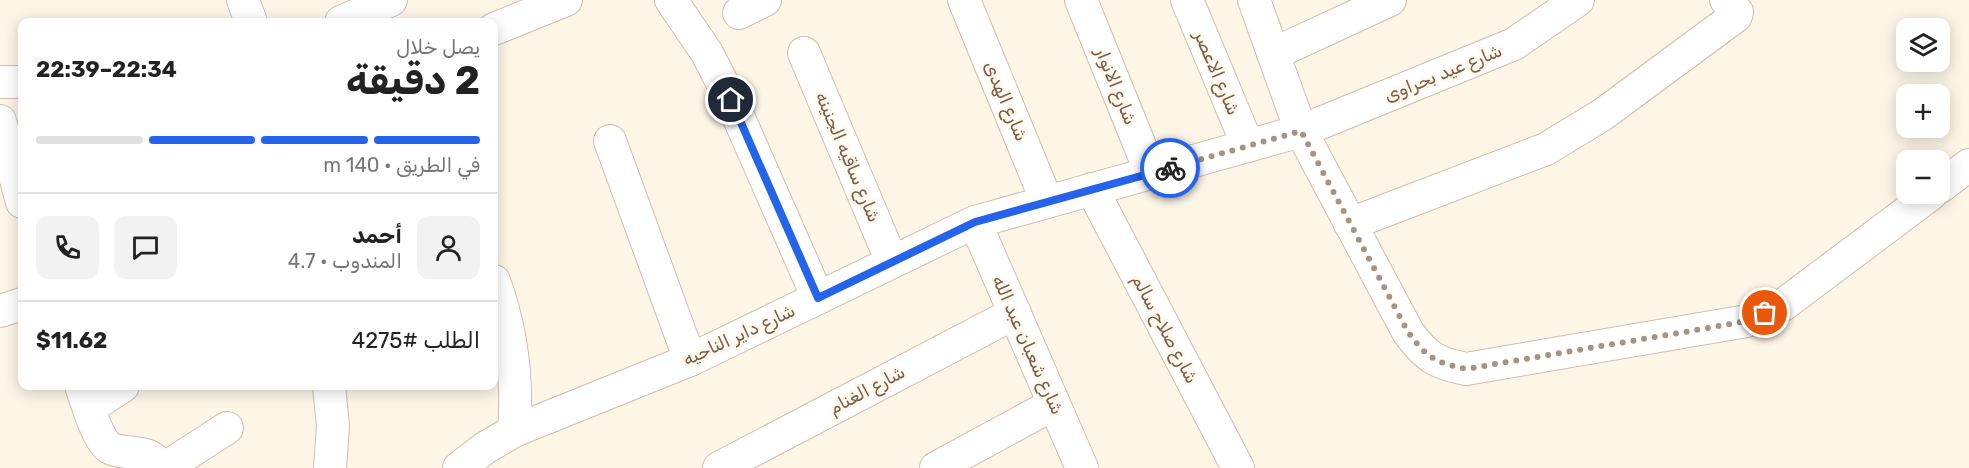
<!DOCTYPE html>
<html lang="ar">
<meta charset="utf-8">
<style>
:root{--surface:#fff;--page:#f2f2f2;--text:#222;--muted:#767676;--line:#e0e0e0;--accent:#2563eb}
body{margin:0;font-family:Rubik,Cairo,sans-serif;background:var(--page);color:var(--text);direction:rtl;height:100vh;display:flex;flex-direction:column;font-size:22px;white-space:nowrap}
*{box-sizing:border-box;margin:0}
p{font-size:20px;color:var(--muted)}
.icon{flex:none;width:33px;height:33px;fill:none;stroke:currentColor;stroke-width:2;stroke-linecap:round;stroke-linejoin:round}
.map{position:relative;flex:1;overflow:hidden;direction:ltr}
.panel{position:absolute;left:18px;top:18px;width:480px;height:372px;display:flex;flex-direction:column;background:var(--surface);border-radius:12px;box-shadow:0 3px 15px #0003;direction:rtl}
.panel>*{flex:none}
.tools{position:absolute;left:1896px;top:18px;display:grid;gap:12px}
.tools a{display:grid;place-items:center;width:54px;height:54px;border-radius:12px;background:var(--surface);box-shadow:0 3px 15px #0003;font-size:30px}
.pin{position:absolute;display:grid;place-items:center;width:51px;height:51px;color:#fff;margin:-26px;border:3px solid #fff;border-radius:50%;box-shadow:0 2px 6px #0007}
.courier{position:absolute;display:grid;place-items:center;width:60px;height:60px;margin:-30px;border:4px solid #2563eb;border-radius:50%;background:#fff;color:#222;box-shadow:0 2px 8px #0007}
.overview em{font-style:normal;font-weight:700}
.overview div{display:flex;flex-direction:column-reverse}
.overview{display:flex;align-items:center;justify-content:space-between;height:102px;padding:0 18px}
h1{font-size:39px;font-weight:700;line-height:45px}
.bar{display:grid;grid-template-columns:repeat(4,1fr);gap:9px 6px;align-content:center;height:72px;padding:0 18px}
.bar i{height:8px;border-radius:4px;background:var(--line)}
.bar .on{background:var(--accent)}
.bar p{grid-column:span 4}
.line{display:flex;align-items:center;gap:15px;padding:0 18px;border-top:2px solid var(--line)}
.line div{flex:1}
.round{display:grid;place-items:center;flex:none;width:63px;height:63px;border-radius:12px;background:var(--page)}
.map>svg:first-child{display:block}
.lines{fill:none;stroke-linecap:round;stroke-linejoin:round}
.minor-casing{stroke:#cfbead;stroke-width:34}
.minor{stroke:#fff;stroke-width:32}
.done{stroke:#a79382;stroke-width:6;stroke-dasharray:0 10.8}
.route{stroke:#2563eb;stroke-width:8}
.labels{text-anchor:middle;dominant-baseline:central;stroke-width:6;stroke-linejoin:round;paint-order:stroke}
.street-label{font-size:18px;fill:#785d4b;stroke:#fff9ee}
</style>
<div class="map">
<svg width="1969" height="468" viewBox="0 0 1969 468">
<rect width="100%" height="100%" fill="#fdf6e7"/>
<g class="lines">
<g class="minor-casing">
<g id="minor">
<path d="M243 0 251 22"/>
<path d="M671 0 707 53 731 100 818 298"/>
<path d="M964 0 1047 202"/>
<path d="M1081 0 1151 173"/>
<path d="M1187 0 1248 146"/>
<path d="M1254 0 1301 131 1408 332C1426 357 1436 363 1466 369L1747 321 1783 305 1931 194"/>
<path d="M739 13 765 0"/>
<path d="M341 22 391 0"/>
<path d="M494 29 566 0"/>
<path d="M804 53 892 262"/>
<path d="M1273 54 1390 0"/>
<path d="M0 82H22"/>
<path d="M0 121 22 202"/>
<path d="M610 141 690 360"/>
<path d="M1940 187 1969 165"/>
<path d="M1092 189 1238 468"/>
<path d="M975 222 1082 468"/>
<path d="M1350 224 1546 149 1602 115 1736 16 1737 12 1726 0"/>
<path d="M494 281C512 330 518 378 514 431"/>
<path d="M0 311 22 304"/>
<path d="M81 386C86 400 98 442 110 448 125 456 155 448 158 468"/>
<path d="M329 386 333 426 330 468"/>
<path d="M89 408 123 386"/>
<path d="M165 468 227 428"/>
<path d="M459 468 485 448 514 431 690 360 975 222 1301 131 1514 44 1578 0"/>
<path d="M719 468 1015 313"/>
<path d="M936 468 1054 404"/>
</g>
</g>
<use href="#minor" class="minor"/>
</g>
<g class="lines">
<path class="done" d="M1170 168 1301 131 1408 332C1426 357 1436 363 1466 369L1708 328 1747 321 1765 313"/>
<path class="route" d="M731 100 818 298 975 222 1170 168"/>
</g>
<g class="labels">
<g class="street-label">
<text transform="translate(1217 73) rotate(67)">شارع الاعصر</text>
<text transform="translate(1443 73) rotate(-22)">شارع عيد بحراوى</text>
<text transform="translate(1116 86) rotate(68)">شارع الانوار</text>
<text transform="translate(1006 101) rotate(67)">شارع الهدى</text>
<text transform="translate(848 157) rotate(67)">شارع ساقيه الجنينه</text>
<text transform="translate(1165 329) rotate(62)">شارع صلاح سالم</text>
<text transform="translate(739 335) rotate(-25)">شارع داير الناحيه</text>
<text transform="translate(1028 345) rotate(66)">شارع شعبان عبد الله</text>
<text transform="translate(867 390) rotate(-28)">شارع الغنام</text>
</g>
</g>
</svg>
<div class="tools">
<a><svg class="icon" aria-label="layers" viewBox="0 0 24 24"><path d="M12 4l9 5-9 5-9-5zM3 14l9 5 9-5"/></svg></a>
<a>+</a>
<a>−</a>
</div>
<div class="pin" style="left:1765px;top:313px;background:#ea580c"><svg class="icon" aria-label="bag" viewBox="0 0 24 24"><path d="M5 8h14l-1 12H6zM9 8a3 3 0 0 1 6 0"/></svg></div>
<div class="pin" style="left:731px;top:100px;background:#1f2937"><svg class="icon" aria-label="home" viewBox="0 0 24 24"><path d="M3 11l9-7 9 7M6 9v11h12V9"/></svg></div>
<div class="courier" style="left:1170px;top:168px"><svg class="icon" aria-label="bike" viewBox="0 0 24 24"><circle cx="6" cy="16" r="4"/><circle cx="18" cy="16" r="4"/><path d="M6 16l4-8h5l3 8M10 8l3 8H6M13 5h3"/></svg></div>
<section class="panel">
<div class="overview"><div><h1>2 دقيقة</h1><p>يصل خلال</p></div><em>22:34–22:39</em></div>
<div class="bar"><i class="on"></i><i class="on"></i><i class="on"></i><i></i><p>في الطريق · 140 m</p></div>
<div class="line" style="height:108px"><a class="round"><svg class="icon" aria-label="person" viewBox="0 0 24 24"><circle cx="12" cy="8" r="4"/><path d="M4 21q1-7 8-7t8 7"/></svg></a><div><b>أحمد</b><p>المندوب · 4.7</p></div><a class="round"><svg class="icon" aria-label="chat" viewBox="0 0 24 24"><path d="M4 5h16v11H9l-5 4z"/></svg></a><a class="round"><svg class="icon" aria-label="phone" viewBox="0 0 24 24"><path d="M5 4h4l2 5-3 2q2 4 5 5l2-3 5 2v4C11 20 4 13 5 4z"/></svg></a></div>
<div class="line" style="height:78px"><div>الطلب #4275</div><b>$11.62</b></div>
</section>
</div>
